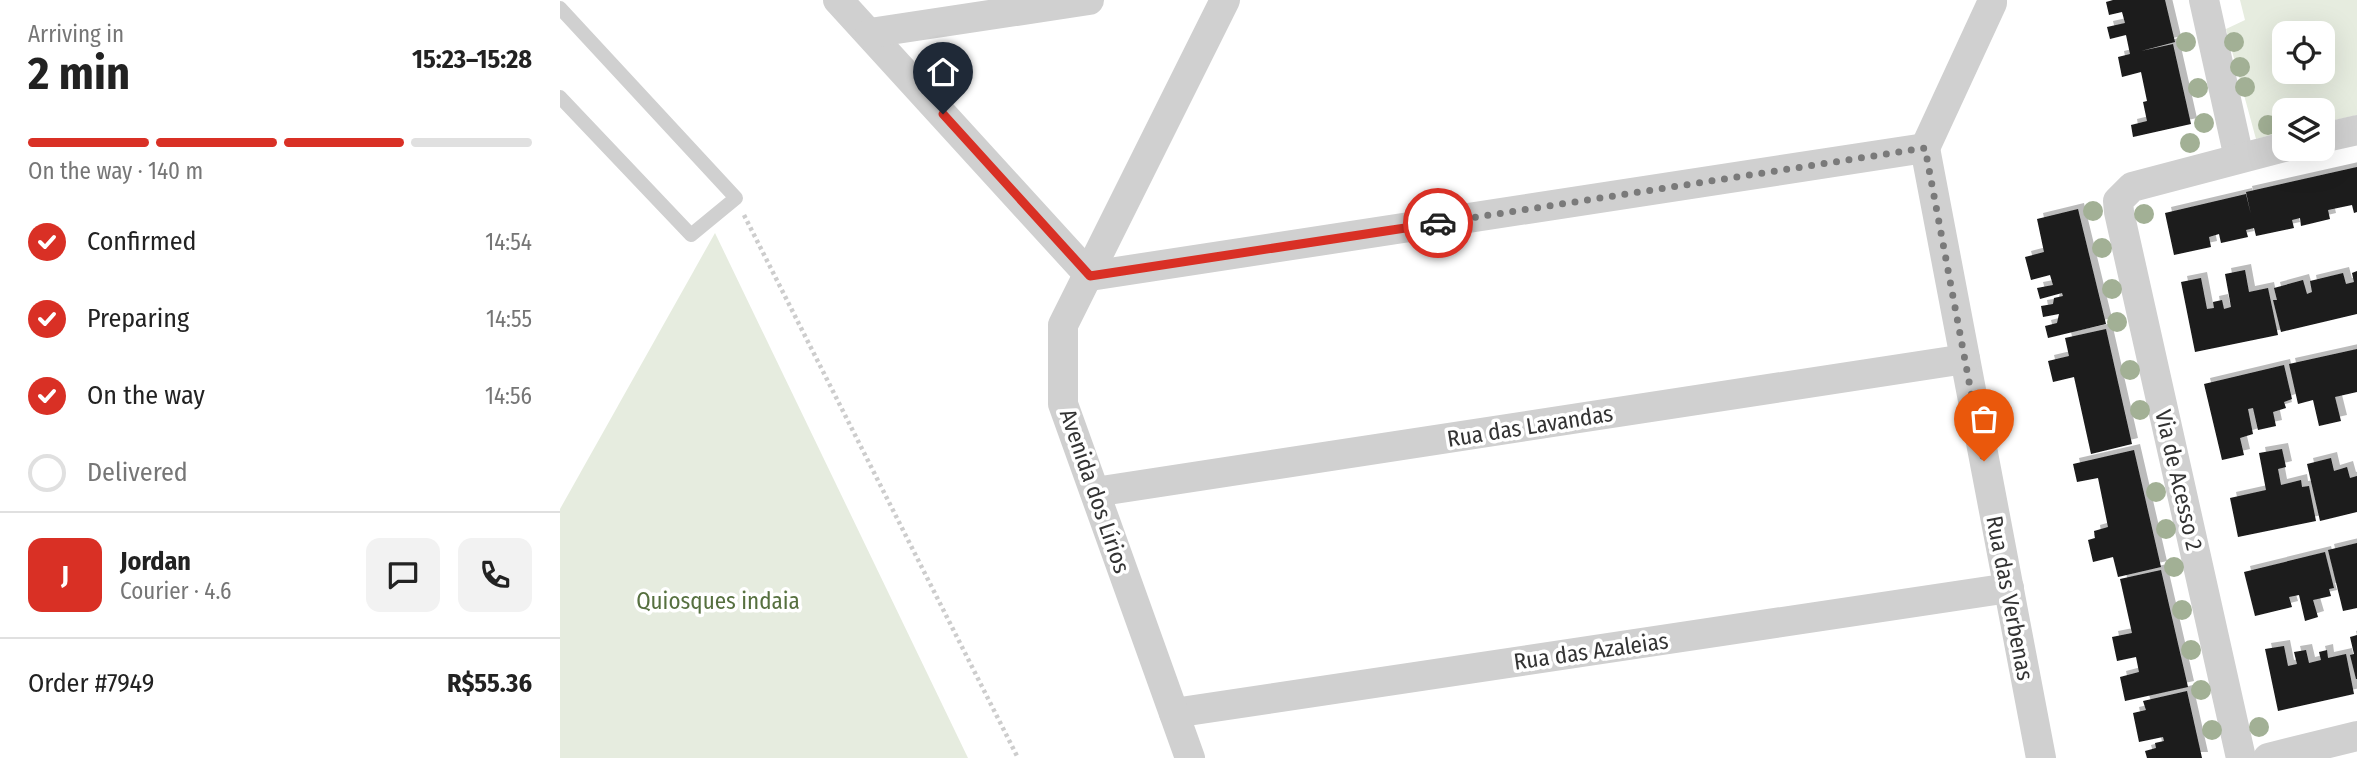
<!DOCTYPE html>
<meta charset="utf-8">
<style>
:root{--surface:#fff;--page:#f2f2f2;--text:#222;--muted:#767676;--line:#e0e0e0;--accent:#d93025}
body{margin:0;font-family:"Fira Sans Condensed",sans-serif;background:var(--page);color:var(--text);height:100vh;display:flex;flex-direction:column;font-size:26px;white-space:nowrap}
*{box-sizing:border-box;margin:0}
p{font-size:23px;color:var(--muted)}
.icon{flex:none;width:38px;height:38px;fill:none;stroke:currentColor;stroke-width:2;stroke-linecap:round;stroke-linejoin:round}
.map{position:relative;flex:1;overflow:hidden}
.details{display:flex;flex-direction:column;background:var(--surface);width:560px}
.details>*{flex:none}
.controls{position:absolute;left:1712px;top:21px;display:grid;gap:14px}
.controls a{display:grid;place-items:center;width:63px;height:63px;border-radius:14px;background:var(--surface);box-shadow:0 7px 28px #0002;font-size:35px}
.pin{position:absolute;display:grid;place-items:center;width:60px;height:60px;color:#fff;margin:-72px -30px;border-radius:50% 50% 50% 0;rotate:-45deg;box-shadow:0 0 7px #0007}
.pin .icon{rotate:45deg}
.courier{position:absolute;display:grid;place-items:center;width:70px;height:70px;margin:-35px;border:5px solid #d93025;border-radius:50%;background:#fff;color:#222;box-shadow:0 2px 9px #0007}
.head em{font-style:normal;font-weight:700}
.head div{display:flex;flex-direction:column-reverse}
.head{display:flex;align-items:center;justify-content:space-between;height:119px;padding:0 28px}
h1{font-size:46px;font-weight:700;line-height:52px}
.bar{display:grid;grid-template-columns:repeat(4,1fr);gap:10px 7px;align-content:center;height:84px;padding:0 28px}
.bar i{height:9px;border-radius:5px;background:var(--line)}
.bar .on{background:var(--accent)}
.bar p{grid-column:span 4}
.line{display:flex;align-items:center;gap:18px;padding:0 28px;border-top:2px solid var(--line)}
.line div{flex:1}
.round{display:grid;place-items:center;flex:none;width:74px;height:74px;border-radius:14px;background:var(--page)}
ol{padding:0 28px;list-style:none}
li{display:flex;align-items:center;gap:21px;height:77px}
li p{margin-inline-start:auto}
li .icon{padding:7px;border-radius:50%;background:var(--accent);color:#fff;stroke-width:4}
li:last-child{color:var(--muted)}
li i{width:38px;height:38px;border:4px solid var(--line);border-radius:50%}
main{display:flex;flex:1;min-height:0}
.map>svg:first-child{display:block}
.green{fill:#e6ecdf;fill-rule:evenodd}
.building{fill:#1a1a1a;filter:url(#shadow)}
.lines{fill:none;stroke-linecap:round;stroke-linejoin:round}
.path{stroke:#cdcdcd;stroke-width:4.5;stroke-dasharray:3.5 3.5;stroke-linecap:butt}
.service{stroke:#d0d0d0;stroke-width:14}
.minor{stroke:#d0d0d0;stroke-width:30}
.tree{fill:#a2b095}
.done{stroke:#7a7a7a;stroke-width:7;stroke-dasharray:0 12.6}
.route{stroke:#d93025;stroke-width:9}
.labels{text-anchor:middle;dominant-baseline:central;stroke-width:7;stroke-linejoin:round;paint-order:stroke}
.street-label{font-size:23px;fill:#333;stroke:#fff}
.park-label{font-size:23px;fill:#56703f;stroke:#fff}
</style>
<main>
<section class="details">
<div class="head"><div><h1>2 min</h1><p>Arriving in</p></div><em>15:23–15:28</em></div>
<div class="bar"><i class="on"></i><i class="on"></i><i class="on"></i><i></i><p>On the way · 140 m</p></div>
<ol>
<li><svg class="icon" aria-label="check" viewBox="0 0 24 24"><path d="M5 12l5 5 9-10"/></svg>Confirmed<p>14:54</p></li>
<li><svg class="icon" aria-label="check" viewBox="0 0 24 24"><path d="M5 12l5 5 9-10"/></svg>Preparing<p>14:55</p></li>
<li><svg class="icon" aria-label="check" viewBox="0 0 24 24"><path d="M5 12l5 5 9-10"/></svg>On the way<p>14:56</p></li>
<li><i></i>Delivered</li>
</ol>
<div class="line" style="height:126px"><b class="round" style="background:var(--accent);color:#fff">J</b><div><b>Jordan</b><p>Courier · 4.6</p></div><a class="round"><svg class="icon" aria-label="chat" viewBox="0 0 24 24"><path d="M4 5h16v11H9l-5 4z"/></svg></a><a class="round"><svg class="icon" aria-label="phone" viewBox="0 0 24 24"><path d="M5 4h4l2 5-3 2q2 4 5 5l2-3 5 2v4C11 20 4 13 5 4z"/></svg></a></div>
<div class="line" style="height:91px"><div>Order #7949</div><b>R$55.36</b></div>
</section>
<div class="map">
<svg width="1797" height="758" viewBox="0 0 1797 758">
<defs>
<filter id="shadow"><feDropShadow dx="6" dy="-6" stdDeviation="0" flood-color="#0004"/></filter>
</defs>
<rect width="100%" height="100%" fill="#fff"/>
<g class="green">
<path d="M1680 0H1797V115L1762 123V110H1724V132L1696 139 1666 29 1685 20ZM1724 33H1762V72H1724Z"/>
<path d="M155 233 408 758H0V509Z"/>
</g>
<g class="building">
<path d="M1553 0H1605L1615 42 1581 51 1613 44 1631 124 1573 137 1571 125 1587 121 1583 102 1587 101 1581 72 1562 77 1558 57 1570 54 1566 35 1550 39 1547 27 1565 23 1562 12 1549 15 1546 2Z"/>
<path d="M1797 167V212L1794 213 1792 205 1768 210 1770 219 1741 226 1740 218 1732 220 1734 228 1696 236 1694 228 1686 230 1688 237 1661 243 1659 234 1649 237 1651 247 1614 255 1605 213 1686 194 1691 215 1686 192Z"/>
<path d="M1518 209 1546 324 1488 338 1485 326 1497 323 1499 314 1483 317 1481 306 1493 304 1494 298 1503 296 1502 293 1480 299 1477 288 1493 285 1490 275 1471 280 1465 257 1484 252 1477 219Z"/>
<path d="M1685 270 1689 292 1708 288 1718 335 1635 352 1621 282 1641 278 1647 309 1654 308 1653 302 1662 300 1664 309 1671 307 1665 274Z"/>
<path d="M1797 271V314L1721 332 1713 300H1717L1714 288 1743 280 1747 294 1752 292 1750 281 1783 273 1786 284 1794 282 1792 273Z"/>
<path d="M1546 329 1572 444 1531 454 1514 377 1493 382 1488 361 1509 356 1505 338Z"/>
<path d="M1797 349V392L1775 397 1781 421 1759 426 1753 400 1738 404 1729 364Z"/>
<path d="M1724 365 1732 399 1724 402 1726 408 1713 412 1716 426 1698 430 1693 408 1688 409 1693 434 1680 438 1684 455 1662 460 1644 384Z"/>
<path d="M1722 449 1726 467 1718 469 1721 485 1741 480 1742 487 1749 486 1756 521 1678 537 1670 498 1706 490 1699 453Z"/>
<path d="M1574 450 1601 567 1558 577 1553 557 1533 562 1528 540 1535 538 1534 531 1548 527 1538 478 1517 482 1513 464Z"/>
<path d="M1771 458 1774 471 1787 467 1790 478 1797 476V512L1760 521 1747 464Z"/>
<path d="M1797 543V608L1783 611 1768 550Z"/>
<path d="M1765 552 1774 588 1769 589 1771 596 1753 600 1758 617 1745 621 1739 595 1729 597 1732 607 1695 616 1684 572Z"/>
<path d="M1601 570 1628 687 1565 701 1560 677 1579 672 1576 657 1557 661 1552 637 1572 633 1560 579Z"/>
<path d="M1797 635V679H1796L1790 655 1794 654 1790 637Z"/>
<path d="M1724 646 1728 666 1737 664 1734 652 1746 650 1749 663 1761 660 1759 652 1767 650 1768 658 1786 654 1794 694 1718 711 1705 649Z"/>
<path d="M1627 691 1642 758H1587L1585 751 1596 748 1595 743 1604 741 1603 737 1579 742 1573 713 1586 710 1583 701Z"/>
</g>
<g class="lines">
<path class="path" d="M184 215 458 758"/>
<path class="service" d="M0 8 176 198 131 235 0 97"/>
<g class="minor">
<path d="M278 0 530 276 1365 148"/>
<path d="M1644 0 1679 158"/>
<path d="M310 33 529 0"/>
<path d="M1762 138 1797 130"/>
<path d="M1365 148 1481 758"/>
<path d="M1365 148 1432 3V0"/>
<path d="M535 492 1405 359"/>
<path d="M614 713 1449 588"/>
<path d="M630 758 503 404V325L665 0"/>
<path d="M1681 758 1559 212 1558 201 1572 187 1724 147"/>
<path d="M1708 758 1797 736"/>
</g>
</g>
<g class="tree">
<circle cx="1626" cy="42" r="10"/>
<circle cx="1674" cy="42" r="10"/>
<circle cx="1680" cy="67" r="10"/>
<circle cx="1685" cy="87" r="10"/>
<circle cx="1638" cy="88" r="10"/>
<circle cx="1644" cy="123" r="10"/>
<circle cx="1708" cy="125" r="10"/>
<circle cx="1630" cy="143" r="10"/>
<circle cx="1533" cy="211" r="10"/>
<circle cx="1584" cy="214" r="10"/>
<circle cx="1542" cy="248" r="10"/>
<circle cx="1552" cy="289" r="10"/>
<circle cx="1557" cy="322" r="10"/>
<circle cx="1570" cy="370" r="10"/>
<circle cx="1580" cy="410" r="10"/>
<circle cx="1596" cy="492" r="10"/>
<circle cx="1606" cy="529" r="10"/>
<circle cx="1614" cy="567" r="10"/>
<circle cx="1622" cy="610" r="10"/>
<circle cx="1631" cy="650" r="10"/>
<circle cx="1641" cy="690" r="10"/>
<circle cx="1699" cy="727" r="10"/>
<circle cx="1652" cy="730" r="10"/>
</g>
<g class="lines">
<path class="done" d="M878 223 1365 148 1424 461"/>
<path class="route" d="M383 114 530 276 878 223"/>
</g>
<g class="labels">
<g class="street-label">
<text transform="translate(970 426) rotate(-9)">Rua das Lavandas</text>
<text transform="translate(1619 480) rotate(77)">Via de Acesso 2</text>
<text transform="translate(535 491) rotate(71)">Avenida dos Lírios</text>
<text transform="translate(1450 598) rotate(79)">Rua das Verbenas</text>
<text transform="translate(1031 651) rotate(-8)">Rua das Azaleias</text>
</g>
<g class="park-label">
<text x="158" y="601">Quiosques indaia</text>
</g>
</g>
</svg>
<div class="controls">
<a><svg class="icon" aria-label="locate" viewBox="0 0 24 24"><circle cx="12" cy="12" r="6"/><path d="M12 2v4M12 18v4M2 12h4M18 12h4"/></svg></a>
<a><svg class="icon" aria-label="layers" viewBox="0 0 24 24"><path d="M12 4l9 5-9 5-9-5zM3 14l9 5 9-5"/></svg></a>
</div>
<div class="pin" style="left:1424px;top:461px;background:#ea580c"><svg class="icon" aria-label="bag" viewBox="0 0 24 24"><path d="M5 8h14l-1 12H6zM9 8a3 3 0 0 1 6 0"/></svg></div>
<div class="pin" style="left:383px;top:114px;background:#1f2937"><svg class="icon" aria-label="home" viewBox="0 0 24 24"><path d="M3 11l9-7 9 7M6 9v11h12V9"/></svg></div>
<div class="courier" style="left:878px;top:223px"><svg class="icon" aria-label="car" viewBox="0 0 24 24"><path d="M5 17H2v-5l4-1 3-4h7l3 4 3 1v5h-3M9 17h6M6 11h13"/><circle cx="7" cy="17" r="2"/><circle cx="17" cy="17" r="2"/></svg></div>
</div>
</main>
